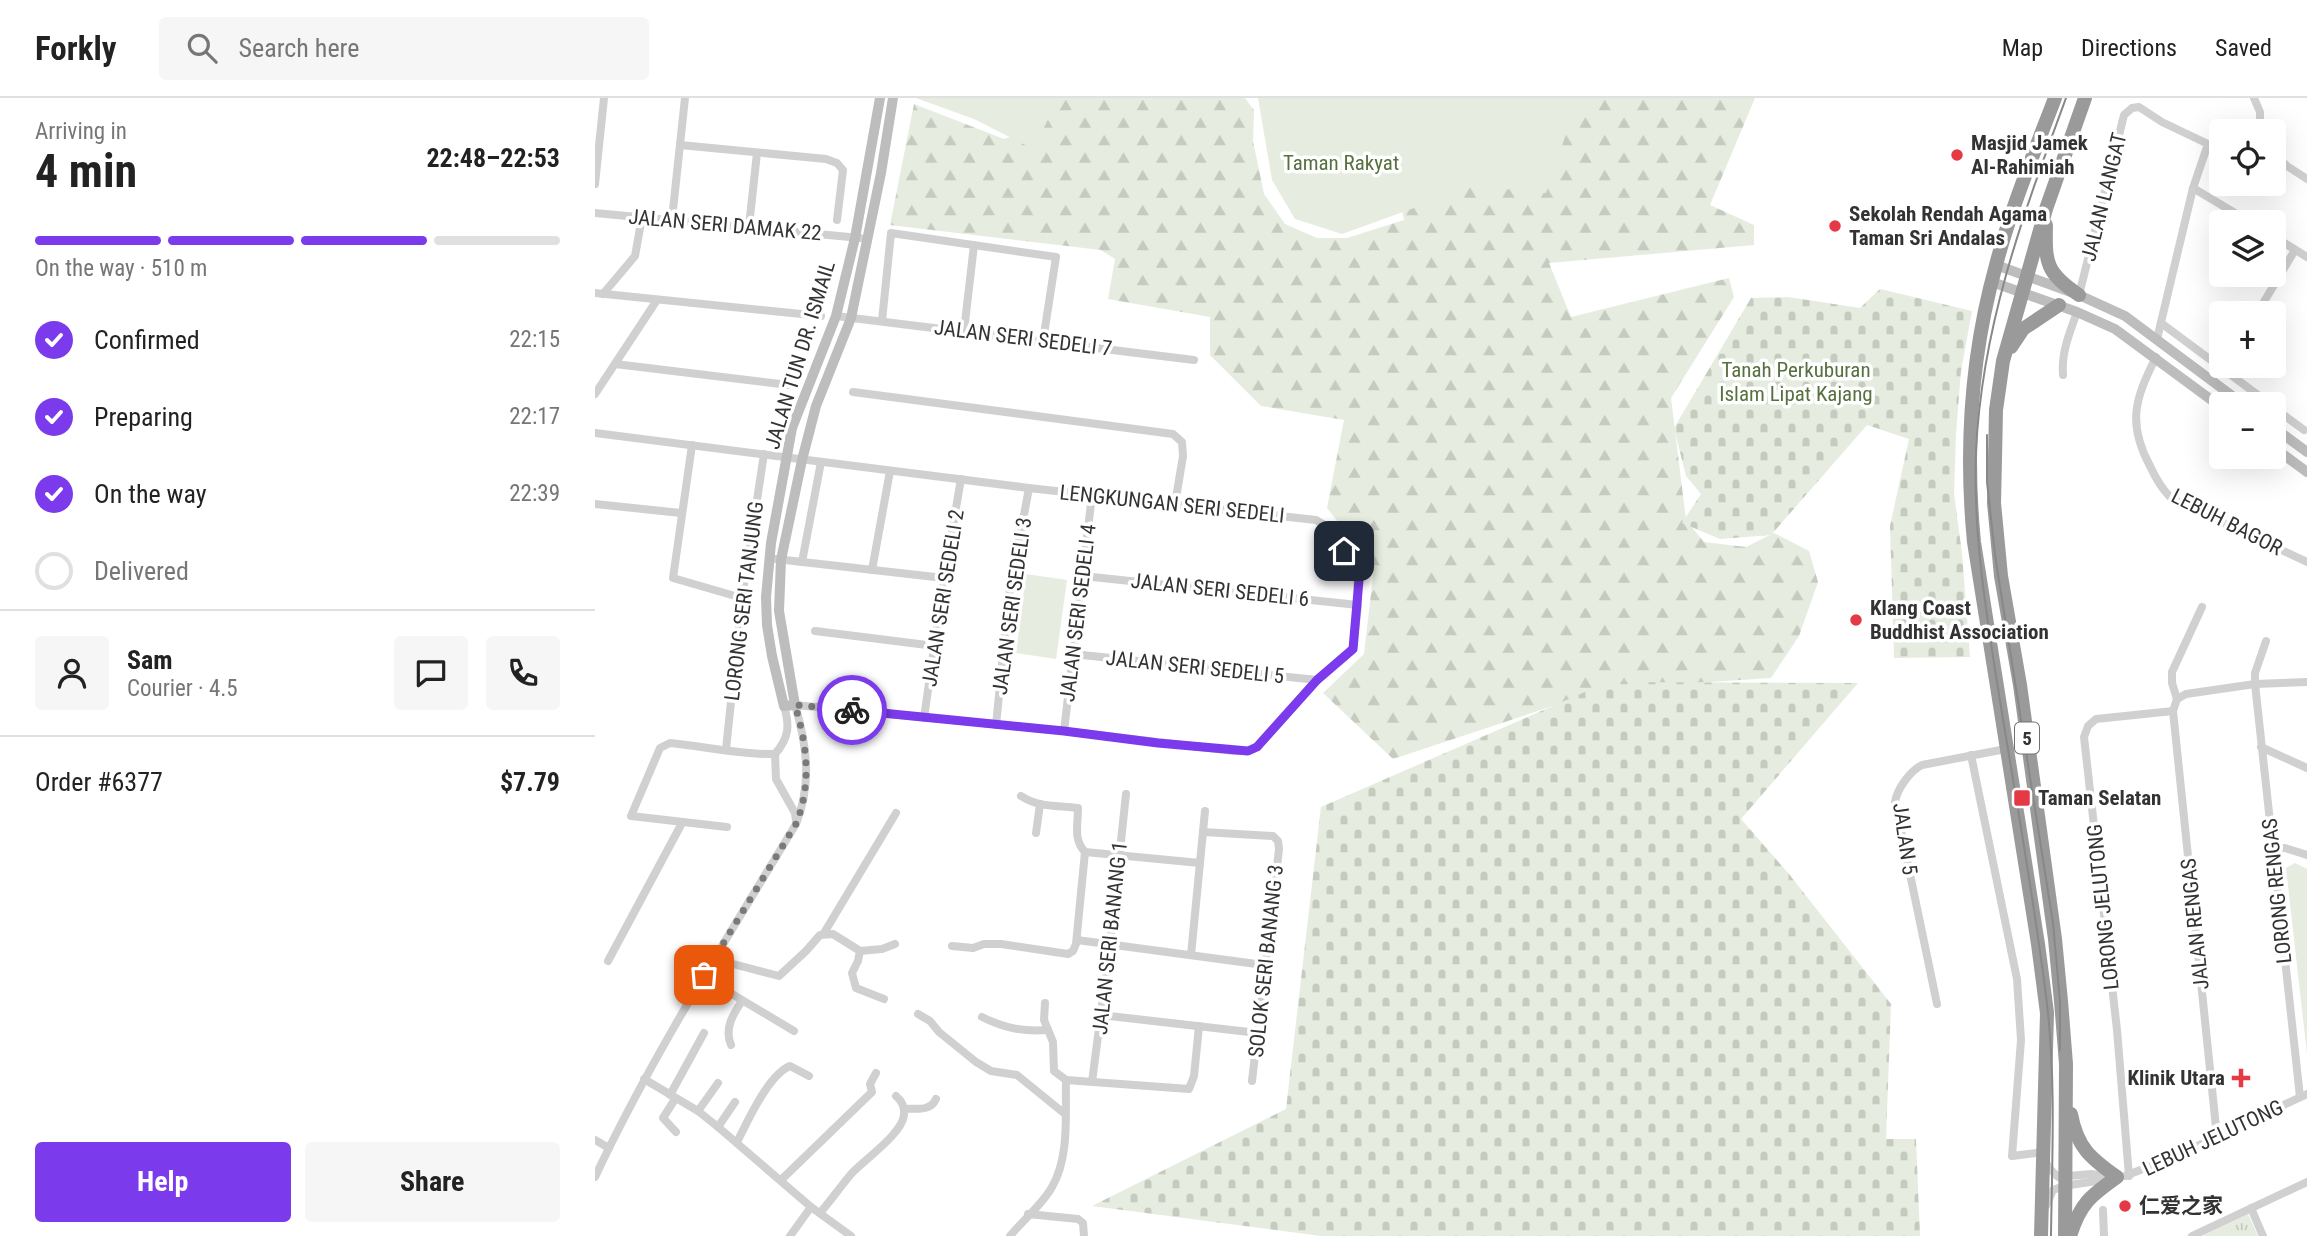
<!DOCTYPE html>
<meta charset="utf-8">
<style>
:root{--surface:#fff;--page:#f6f6f6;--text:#222;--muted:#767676;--line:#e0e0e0;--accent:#7c3aed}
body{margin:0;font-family:"Roboto Condensed","Noto Sans SC",sans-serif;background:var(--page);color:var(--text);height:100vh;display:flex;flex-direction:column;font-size:26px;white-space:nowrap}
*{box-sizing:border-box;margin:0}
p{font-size:23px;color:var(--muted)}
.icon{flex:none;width:38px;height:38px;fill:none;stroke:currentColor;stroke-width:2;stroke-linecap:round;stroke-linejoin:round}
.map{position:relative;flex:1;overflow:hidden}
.details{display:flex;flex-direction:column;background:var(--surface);width:595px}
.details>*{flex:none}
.fabs{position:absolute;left:1614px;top:21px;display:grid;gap:14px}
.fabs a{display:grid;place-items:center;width:77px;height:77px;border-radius:7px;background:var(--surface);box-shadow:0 7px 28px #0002;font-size:35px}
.pin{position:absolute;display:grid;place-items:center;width:60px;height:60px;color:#fff;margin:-30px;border-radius:14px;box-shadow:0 4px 10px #0006}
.courier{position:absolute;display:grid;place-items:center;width:70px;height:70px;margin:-35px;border:5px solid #7c3aed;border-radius:50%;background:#fff;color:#222;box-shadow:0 2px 9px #0007}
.headline em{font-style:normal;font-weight:700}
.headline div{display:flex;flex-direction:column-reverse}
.headline{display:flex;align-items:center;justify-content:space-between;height:119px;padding:0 35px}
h1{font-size:46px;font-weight:700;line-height:52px}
.bar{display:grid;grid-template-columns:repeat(4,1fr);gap:10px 7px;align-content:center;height:84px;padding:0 35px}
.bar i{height:9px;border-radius:5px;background:var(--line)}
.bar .current{background:var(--accent)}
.bar p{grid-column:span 4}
.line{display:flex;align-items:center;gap:18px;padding:0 35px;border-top:2px solid var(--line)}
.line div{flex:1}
.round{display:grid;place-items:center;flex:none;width:74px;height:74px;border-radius:7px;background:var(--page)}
ol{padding:0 35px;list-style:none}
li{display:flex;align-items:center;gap:21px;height:77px}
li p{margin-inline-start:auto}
li .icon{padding:7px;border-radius:50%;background:var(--accent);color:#fff;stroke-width:4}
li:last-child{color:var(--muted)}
li i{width:38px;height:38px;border:4px solid var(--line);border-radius:50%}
.primary-button{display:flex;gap:14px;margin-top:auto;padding:14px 35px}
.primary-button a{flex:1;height:80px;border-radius:7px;background:var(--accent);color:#fff;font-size:28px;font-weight:700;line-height:80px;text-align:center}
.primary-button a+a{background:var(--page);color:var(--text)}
header{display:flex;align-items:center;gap:42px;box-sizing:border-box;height:98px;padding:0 35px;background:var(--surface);border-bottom:2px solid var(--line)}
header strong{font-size:33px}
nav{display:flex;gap:38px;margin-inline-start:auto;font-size:24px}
.search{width:490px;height:63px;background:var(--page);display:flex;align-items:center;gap:18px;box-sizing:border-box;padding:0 24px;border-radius:7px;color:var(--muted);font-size:26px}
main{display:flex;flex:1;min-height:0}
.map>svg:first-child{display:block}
.grass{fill:url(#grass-tufts)}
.forest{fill:url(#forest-firs)}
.cemetery{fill:url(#cemetery-stones)}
.park{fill:#e6ecdf}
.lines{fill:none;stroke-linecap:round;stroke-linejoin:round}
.street{stroke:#d0d0d0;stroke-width:8}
.secondary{stroke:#bdbdbd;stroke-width:10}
.highway{stroke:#9a9a9a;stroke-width:14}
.tram{stroke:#888;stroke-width:2}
.done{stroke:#7a7a7a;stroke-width:7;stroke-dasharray:0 12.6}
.route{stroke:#7c3aed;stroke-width:9}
.poi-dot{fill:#e63946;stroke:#fff;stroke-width:2.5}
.labels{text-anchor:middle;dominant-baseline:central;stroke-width:7;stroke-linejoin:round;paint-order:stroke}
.shield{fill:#fff;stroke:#707070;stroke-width:2}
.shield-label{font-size:19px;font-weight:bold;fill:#333}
.poi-label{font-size:21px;font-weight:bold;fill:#333;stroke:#fff;text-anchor:start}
.park-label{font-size:21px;fill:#56703f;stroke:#fff}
.street-label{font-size:21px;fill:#333;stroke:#fff}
</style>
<header>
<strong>Forkly</strong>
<div class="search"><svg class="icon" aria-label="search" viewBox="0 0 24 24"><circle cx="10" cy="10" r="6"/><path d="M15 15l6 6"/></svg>Search here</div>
<nav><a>Map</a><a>Directions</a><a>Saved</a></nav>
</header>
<main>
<section class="details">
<div class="headline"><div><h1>4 min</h1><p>Arriving in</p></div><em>22:48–22:53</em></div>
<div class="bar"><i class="current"></i><i class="current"></i><i class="current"></i><i></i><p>On the way · 510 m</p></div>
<ol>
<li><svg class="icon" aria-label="check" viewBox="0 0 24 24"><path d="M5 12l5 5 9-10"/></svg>Confirmed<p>22:15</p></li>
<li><svg class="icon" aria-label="check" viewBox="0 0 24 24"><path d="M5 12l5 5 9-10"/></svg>Preparing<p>22:17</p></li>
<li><svg class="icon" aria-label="check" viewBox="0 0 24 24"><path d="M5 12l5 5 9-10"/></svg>On the way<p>22:39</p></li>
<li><i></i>Delivered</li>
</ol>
<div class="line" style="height:126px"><a class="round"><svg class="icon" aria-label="person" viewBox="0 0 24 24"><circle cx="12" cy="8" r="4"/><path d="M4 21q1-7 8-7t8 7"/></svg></a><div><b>Sam</b><p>Courier · 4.5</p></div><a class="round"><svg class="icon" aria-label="chat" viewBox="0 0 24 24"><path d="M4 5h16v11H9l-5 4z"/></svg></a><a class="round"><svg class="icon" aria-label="phone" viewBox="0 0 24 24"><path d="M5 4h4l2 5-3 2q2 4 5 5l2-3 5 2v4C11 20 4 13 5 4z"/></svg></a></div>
<div class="line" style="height:91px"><div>Order #6377</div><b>$7.79</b></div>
<div class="primary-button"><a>Help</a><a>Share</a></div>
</section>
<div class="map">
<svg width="1712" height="1138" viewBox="0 0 1712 1138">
<defs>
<pattern id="grass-tufts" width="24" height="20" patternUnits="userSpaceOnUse" patternTransform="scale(1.75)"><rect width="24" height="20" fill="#e6ecdf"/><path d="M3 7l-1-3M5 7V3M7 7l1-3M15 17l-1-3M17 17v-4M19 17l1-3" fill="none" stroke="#c6cbc0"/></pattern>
<pattern id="forest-firs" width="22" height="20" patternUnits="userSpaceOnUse" patternTransform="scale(1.75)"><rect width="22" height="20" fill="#e6ecdf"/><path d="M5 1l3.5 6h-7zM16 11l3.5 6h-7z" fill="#c6cbc0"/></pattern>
<pattern id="cemetery-stones" width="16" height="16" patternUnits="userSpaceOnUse" patternTransform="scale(1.75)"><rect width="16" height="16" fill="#e6ecdf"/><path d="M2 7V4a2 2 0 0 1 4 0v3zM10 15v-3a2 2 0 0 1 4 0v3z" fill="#c6cbc0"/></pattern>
</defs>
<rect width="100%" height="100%" fill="#fff"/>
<path class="grass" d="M1653 1116 1663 1138H1609V1137Z"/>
<path class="forest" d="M440 0H650L659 12 658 43 669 96 690 126 722 140H752L809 122 804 96 715 0H1160L1115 107 1159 127V147L954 165 976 219 1134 180 1139 199 1076 300 1091 422 1109 444 1151 449 1179 435 1214 453 1223 484 1204 538 1176 580 1009 591 798 661 728 595 769 556 779 470 732 410 749 322 666 308 615 257V219L513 201 520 161 506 152 295 127 319 6 409 41 431 34Z"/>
<g class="cemetery">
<path d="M1285 191 1377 213 1366 273 1361 335 1359 396 1367 455 1375 559 1299 560 1295 428 1314 341 1272 327 1176 437 1125 441 1087 425 1106 396 1091 378 1079 330 1156 200 1193 199 1265 210Z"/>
<path d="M1013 584 1263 585 1146 721 1194 776 1296 906 1291 1041H1321L1325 1138H726L497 1108 691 1011 726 709Z"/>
</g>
<g class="park">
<path d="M321 0H464L438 51 379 21Z"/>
<path d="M663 0H983L951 95 880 88 747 136 700 121 677 82Z"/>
<path d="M431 476 472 482 461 561 421 555Z"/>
<path d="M1700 765 1712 771V956L1691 770Z"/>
</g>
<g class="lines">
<g class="street">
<path d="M1659 0 1665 14V33"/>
<path d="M85 47 231 61 242 65 248 72 242 122"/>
<path d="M1678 55 1692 68 1712 81"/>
<path d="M0 86 9 0"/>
<path d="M1598 90 1655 124"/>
<path d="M0 115 265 140"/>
<path d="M77 121 90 0"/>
<path d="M154 128 162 55"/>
<path d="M1678 138 1712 159"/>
<path d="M0 195 226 218"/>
<path d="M8 196 40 158 47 119"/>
<path d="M1484 197 1529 17 1537 10 1544 9 1567 24 1613 46 1598 90 1562 241"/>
<path d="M1667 207 1700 152"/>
<path d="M241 218 599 262"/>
<path d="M287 223 296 135 461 159 448 243"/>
<path d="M1566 225 1675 306"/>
<path d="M369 233 379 147"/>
<path d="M1561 259C1540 301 1532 325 1555 368 1561 381 1566 390 1576 400L1712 464"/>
<path d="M20 266 193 287"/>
<path d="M1468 277C1466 254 1475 234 1482 214"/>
<path d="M258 294 578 336 587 344 588 358 580 406"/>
<path d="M0 296 62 202"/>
<path d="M1678 309 1709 332"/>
<path d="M0 335 434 390 721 422 731 428 762 471 763 507 758 551 722 582 662 648 653 653H639L469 633 200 607C212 647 217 686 201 726 131 842 58 956 0 1079"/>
<path d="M97 347 78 480 147 500"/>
<path d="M0 406 86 415"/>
<path d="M181 461 349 480"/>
<path d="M207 464 226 364"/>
<path d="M277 472 295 373"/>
<path d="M488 478 763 507"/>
<path d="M220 533 340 548"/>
<path d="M1671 543 1660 575V586L1705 999"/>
<path d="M478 556 722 582"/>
<path d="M1582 601 1577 585V574L1607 509"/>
<path d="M329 620 349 480 366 381"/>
<path d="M401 627 414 497 434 390"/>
<path d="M469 633 497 397"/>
<path d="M1666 649 1712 670"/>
<path d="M131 651 147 500 169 356"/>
<path d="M180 656 181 681 200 715 201 723"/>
<path d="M1376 657 1422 881 1426 942 1417 1058 1450 1054"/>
<path d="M426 698C444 710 463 707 483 710 483 727 478 741 490 754L605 765"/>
<path d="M132 729 36 718 65 650 75 645C107 648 148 657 180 656 194 640 195 628 189 608"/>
<path d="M608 734 678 738 683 743 684 751 657 983"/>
<path d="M441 735 445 706"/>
<path d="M1678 751 1690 750 1712 757"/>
<path d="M229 835 301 715"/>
<path d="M482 842 669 867"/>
<path d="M357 848 378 850 389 846H406L473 856 478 853 481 846 490 754"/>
<path d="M265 853 287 851 300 846"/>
<path d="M596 857 610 713"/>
<path d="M119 861 184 878 211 853 225 837 238 836 265 853 263 863 257 875 261 890 289 901"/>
<path d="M13 863 87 725"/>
<path d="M109 877 137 896 199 933"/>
<path d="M450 905 449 922 458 944 459 973 471 982"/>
<path d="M1342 906 1300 704C1302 691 1315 673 1327 667L1411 651"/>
<path d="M323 916 335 923 344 934 381 964 396 973 422 977 470 1016"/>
<path d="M506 917 663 935"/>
<path d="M387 919C409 930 428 934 453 932"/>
<path d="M136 947C129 931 138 916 147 903"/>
<path d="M49 981 103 1013 123 1029 216 1109 256 1138"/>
<path d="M471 982 594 991 599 978 604 928"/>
<path d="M497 984 515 846 531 696"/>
<path d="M75 997 109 935"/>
<path d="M80 1001 68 1020 81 1034"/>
<path d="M309 1011C321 1010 335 1014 341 1001"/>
<path d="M103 1013 123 985"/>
<path d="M123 1029 140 1004"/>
<path d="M1622 1039 1578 613 1582 601 1591 596 1660 586 1712 584"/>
<path d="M0 1042 14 1050"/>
<path d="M142 1044C153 1023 173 977 195 968L214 978"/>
<path d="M1450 1062 1454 1070 1463 1079 1496 1076 1512 1078"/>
<path d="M1530 1078 1581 1058 1712 996"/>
<path d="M1534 1078 1522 932 1489 639 1493 628 1501 621 1578 613"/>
<path d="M186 1082 277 994 275 986 281 975"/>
<path d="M1451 1108 1458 1092 1469 1088 1514 1081"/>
<path d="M1656 1110 1668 1138"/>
<path d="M1508 1112 1509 1138"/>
<path d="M225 1115C236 1102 246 1088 257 1075 270 1061 307 1036 309 1017 310 1009 307 1003 301 998"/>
<path d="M433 1116 483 1121 488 1125 489 1138"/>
<path d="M195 1138 216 1109"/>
<path d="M415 1138C428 1122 447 1107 457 1089 475 1058 470 1016 471 982"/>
<path d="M1597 1138 1712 1084"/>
</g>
<g class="secondary">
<path d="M285 0 260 140 241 218 197 330 176 445 171 499 172 527 177 558 189 608 200 607 184 513 186 462 207 362 221 308 256 220 286 75 298 0"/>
<path d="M1401 167 1484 197 1530 218 1648 306"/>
<path d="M1397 184 1482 214 1520 231 1626 309"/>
<path d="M1678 329 1712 354"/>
<path d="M1678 349 1712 374"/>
</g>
<g class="highway">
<path d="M1451 127C1450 165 1451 175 1484 197"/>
<path d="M1416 249 1428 231 1464 207"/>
<path d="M1446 1138 1452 915 1443 846 1379 444C1370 351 1376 257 1401 167 1416 110 1439 55 1460 0"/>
<path d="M1470 1138 1471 966 1466 903 1460 841 1425 587 1406 478 1399 405 1400 361 1401 312 1408 263 1451 111 1490 0"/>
<path d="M1475 1138C1485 1106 1495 1098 1522 1079 1495 1060 1482 1049 1476 1016"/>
</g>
<g class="tram">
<path d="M1392 337V384L1400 457 1458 825 1465 903V952"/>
<path d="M1456 1138C1457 1061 1461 983 1452 906 1439 798 1419 691 1402 584 1390 508 1378 431 1381 353 1387 227 1428 117 1471 0"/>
</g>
</g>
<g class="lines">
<path class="done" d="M109 877 201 726C217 686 212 647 200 607L257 612"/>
<path class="route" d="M257 612 469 633 563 645 653 653 662 649 722 582 758 551 764 482 762 471 749 453"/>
</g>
<g class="poi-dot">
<circle cx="1362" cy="57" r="7"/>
<circle cx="1240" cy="128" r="7"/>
<circle cx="1261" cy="522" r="7"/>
<rect x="1418" y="691" width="18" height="18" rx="3.5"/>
<path d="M1642.5 969.5h7v7h7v7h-7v7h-7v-7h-7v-7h7z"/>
<circle cx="1530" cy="1108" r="7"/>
</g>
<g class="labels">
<rect class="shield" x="1420" y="624.5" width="24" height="31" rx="5"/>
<g class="shield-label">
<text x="1432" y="640">5</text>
</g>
<g class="poi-label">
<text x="1376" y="45">Masjid Jamek<tspan x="1376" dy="24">Al-Rahimiah</tspan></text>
<text x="1254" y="116">Sekolah Rendah Agama<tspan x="1254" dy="24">Taman Sri Andalas</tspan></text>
<text x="1275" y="510">Klang Coast<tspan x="1275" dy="24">Buddhist Association</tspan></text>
<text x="1443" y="700">Taman Selatan</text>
<text x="1630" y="980" text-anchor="end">Klinik Utara</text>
<text x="1544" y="1108">仁爱之家</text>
</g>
<g class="park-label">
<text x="746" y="65">Taman Rakyat</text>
<text x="1201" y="272">Tanah Perkuburan<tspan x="1201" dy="24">Islam Lipat Kajang</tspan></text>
</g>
<g class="street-label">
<text transform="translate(1509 99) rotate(-76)">JALAN LANGAT</text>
<text transform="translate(130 127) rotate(5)">JALAN SERI DAMAK 22</text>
<text transform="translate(428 240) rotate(7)">JALAN SERI SEDELI 7</text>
<text transform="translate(205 257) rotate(-73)">JALAN TUN DR. ISMAIL</text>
<text transform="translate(577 406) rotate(6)">LENGKUNGAN SERI SEDELI</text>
<text transform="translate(1632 424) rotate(27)">LEBUH BAGOR</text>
<text transform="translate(625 492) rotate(6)">JALAN SERI SEDELI 6</text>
<text transform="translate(348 500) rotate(-81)">JALAN SERI SEDELI 2</text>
<text transform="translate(149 503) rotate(-83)">LORONG SERI TANJUNG</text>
<text transform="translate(417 508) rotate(-82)">JALAN SERI SEDELI 3</text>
<text transform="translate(483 515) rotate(-83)">JALAN SERI SEDELI 4</text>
<text transform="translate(600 569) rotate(6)">JALAN SERI SEDELI 5</text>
<text transform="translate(1310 741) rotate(82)">JALAN 5</text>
<text transform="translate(1682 793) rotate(-96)">LORONG RENGAS</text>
<text transform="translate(1508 809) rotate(-96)">LORONG JELUTONG</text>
<text transform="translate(1600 826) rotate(-96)">JALAN RENGAS</text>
<text transform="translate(515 840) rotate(-84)">JALAN SERI BANANG 1</text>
<text transform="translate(671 863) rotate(-84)">SOLOK SERI BANANG 3</text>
<text transform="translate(1618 1040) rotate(-25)">LEBUH JELUTONG</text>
</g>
</g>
</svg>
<div class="fabs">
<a><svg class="icon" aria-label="locate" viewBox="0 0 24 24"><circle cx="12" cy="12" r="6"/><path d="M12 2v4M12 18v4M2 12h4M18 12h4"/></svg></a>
<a><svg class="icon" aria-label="layers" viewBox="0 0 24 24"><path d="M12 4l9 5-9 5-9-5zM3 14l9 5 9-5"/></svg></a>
<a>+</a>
<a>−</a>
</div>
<div class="pin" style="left:109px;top:877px;background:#ea580c"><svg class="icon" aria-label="bag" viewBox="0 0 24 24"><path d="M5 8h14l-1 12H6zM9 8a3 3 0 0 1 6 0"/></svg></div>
<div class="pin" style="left:749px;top:453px;background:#1f2937"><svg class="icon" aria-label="home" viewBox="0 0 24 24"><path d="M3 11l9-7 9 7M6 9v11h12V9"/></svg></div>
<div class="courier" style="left:257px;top:612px"><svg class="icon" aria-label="bike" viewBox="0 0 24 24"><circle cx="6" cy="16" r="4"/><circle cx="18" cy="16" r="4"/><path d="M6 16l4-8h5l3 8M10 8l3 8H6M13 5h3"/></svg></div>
</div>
</main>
